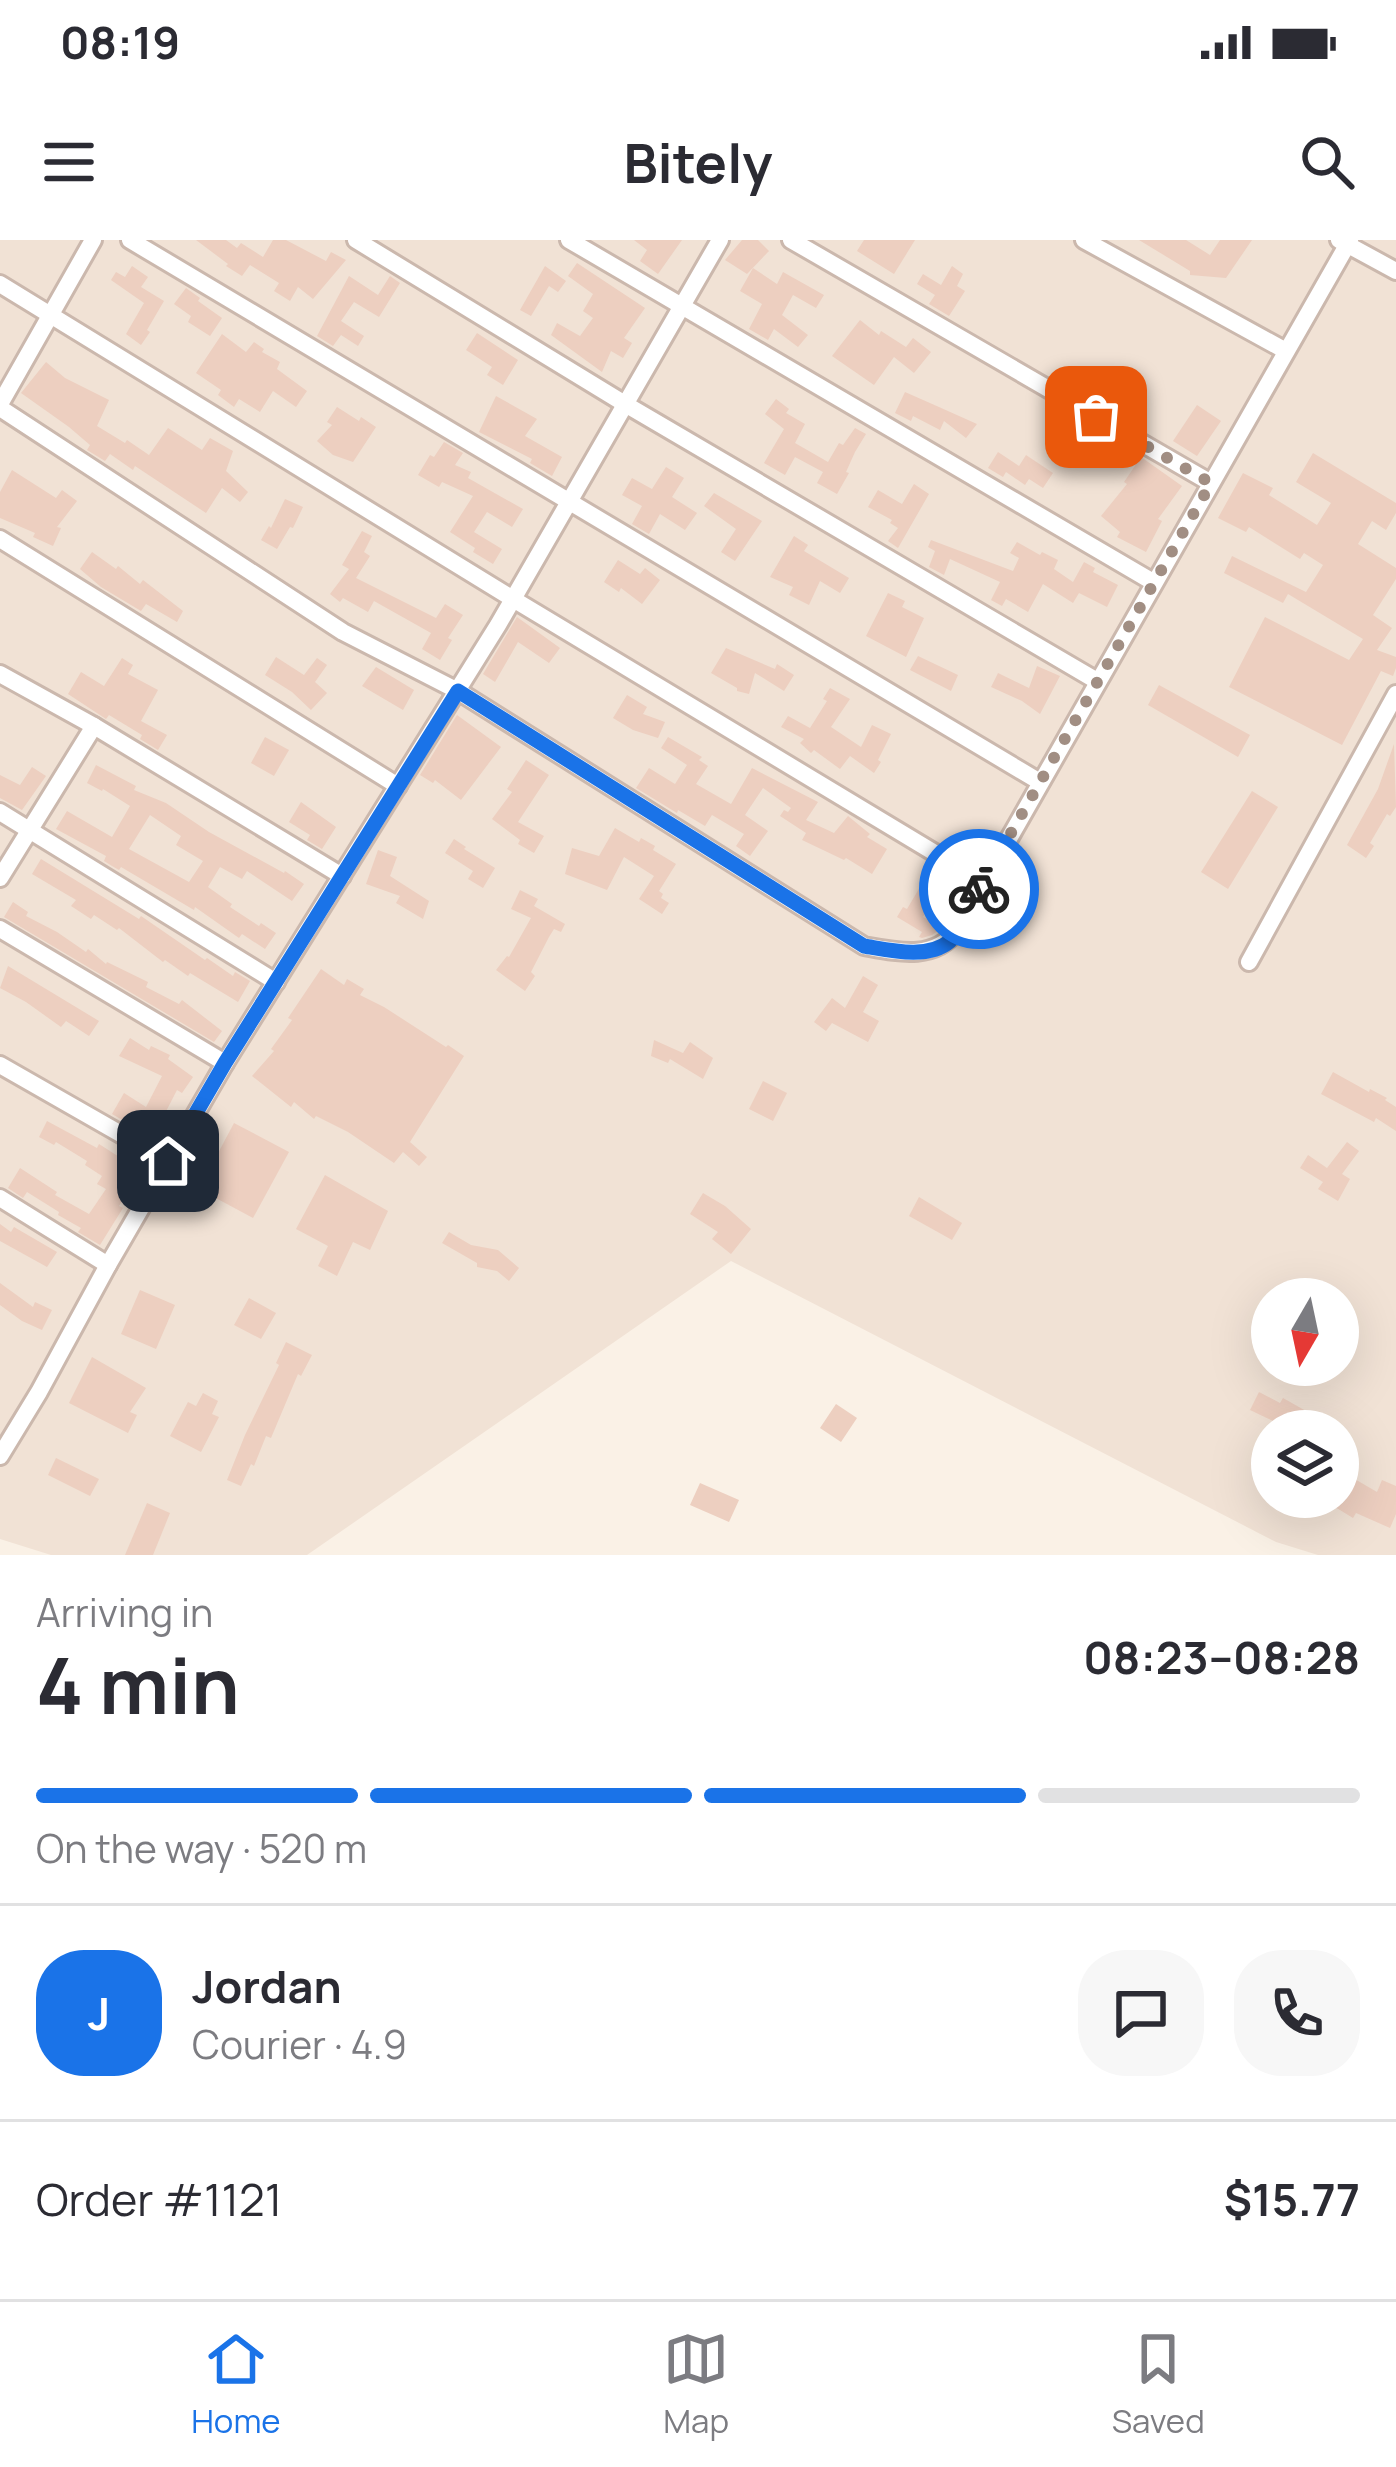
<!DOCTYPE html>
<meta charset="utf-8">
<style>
:root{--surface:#fff;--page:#f7f7f7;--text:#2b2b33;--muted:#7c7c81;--line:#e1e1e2;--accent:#1a73e8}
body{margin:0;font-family:Manrope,sans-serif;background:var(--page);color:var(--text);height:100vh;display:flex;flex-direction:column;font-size:45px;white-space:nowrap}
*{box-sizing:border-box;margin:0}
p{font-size:39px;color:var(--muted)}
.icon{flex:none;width:66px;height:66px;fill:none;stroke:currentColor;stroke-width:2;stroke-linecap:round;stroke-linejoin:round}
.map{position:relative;height:1315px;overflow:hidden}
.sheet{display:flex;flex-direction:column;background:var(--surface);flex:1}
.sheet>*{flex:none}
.needle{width:78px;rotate:189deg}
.tools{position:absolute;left:1251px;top:1038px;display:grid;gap:24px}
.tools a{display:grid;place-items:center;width:108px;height:108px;border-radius:50%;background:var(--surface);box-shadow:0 12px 48px #0002;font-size:60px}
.pin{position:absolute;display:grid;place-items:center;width:102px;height:102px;color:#fff;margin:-51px;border-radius:24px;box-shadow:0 6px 18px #0006}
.courier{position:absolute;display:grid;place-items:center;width:120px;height:120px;margin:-60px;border:9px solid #1a73e8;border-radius:50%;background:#fff;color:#222;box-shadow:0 3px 15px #0007}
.headline em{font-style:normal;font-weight:700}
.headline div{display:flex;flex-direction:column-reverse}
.headline{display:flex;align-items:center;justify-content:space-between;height:204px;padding:0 36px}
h1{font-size:78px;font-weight:700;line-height:90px}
.bar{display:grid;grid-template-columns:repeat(4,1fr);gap:18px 12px;align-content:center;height:144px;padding:0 36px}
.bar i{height:15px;border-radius:9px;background:var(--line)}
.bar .on{background:var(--accent)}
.bar p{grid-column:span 4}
.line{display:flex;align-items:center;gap:30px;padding:0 36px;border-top:3px solid var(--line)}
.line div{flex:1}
.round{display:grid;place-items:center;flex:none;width:126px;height:126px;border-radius:48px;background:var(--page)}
.status{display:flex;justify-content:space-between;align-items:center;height:84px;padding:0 60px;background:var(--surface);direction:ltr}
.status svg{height:33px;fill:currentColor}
header{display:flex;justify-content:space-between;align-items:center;height:156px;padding:0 36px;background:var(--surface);font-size:54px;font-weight:700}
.menu{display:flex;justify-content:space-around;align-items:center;height:168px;border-top:3px solid var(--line);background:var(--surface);font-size:33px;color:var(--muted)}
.menu a{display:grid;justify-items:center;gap:6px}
.menu .on{color:var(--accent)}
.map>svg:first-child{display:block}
.residential{fill:#f1e2d5;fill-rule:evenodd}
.building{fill:#edcfc0;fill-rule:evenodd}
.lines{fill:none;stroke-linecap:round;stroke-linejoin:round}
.minor-casing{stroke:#cbb8ad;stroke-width:22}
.minor{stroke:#fff;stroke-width:16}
.done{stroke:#a18e83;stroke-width:12;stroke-dasharray:0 21.6}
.route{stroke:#1a73e8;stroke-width:15}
</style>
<div class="status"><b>08:19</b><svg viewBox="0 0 49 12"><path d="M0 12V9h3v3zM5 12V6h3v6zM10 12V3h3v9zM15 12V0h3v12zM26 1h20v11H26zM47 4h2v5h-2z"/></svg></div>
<header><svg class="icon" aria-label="menu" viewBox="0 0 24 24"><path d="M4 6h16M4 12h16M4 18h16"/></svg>Bitely<svg class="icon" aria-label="search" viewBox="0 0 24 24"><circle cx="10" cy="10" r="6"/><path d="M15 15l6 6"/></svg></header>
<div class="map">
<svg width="1396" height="1315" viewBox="0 0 1396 1315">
<rect width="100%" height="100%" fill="#faf1e6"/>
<path class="residential" d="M0 0H1396V1315H1318L1276 1302 731 1021 307 1315H51L0 1299ZM1272 1059H1338V1125H1272ZM1272 1191H1338V1257H1272Z"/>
<g class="building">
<path d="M196 0H226L237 8 241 3 263 17 273 0H286L326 21 331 12 346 20 313 59 298 47 290 61 274 51 279 43 250 25 242 36 226 26 228 24Z"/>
<path d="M634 0H682L658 34 640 21 647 10Z"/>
<path d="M742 0H758L769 11 747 34 725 20Z"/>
<path d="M864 0H915L894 34 857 11Z"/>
<path d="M1139 0H1186L1210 15 1220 0H1252L1226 38 1190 35V31Z"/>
<path d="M577 23 645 68 624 98 632 103 623 118 611 111 602 132 551 95 557 83 580 96 593 78 583 71 593 54 568 36Z"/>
<path d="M132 26 148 37 141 47 164 61 147 90 150 92 141 105 126 94 144 63 111 40 116 32 125 37Z"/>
<path d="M545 26 566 41 558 52 549 46 531 76 520 70Z"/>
<path d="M952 26 963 34 957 46 965 51 949 76 929 64 935 55 917 44 923 34 941 45Z"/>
<path d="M753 28 777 44 783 32 824 55 816 68 793 55 782 75 808 95 798 107 774 89 768 100 749 89 762 64 740 51Z"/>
<path d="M349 36 378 55 390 36 400 43 379 77 354 62 341 81 364 96 358 106 341 95 333 106 317 96Z"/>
<path d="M186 48 200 58 198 61 222 78 210 96 188 82 191 76 174 64Z"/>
<path d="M860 80 879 95 881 91 906 107 913 98 931 112 914 133 894 117 874 145 832 116Z"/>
<path d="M477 93 518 120 503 145 487 135 492 127 466 110Z"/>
<path d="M222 94 246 112 254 102 264 109 262 112 280 122 277 129 307 151 296 167 273 151 260 172 239 159 234 167 218 155 221 150 196 133Z"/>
<path d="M46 122 65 138 109 160 97 186 125 203 127 200 149 215 168 188 202 210 210 198 233 211 226 231 248 252 240 262 222 248 206 273 135 226 133 230 110 214 105 221 87 210 90 205 69 187 21 153Z"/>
<path d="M905 152 939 167 977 184 966 198 944 181 940 190 913 176 911 181 895 173Z"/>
<path d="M496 156 537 179 525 196 562 217 552 236 530 223 532 219 479 192Z"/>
<path d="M776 159 789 169 786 173 805 184 795 203 828 222 839 203 843 205 855 188 866 194 855 212 846 232 849 233 837 254 817 243 823 232 795 217 785 235 764 223 784 189 765 174Z"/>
<path d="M1197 165 1221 181 1197 216 1173 201Z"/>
<path d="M337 167 359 181 361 177 376 187 353 222 333 215 317 201 332 185 327 182Z"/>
<path d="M444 202 463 213 455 225 471 232 468 238 523 269 512 287 487 272 474 292 502 309 493 324 473 312 475 308 450 292 473 256 442 242 439 247 418 235 430 215 434 217Z"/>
<path d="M998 212 1019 226 1026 215 1053 233 1043 248 1029 239 1025 245 1006 232 1003 237 988 228Z"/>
<path d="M1313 213 1396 263V273L1386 290 1372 281 1358 304 1396 328V339L1373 375 1392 388 1377 410 1396 417V428L1393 436 1381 431 1342 505 1229 447 1265 377 1349 420 1363 399 1288 354 1283 363 1224 333 1232 316 1306 352 1323 325 1304 313 1300 319 1249 287 1246 292 1218 278 1243 233 1273 248 1269 255 1317 285 1331 263 1296 242Z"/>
<path d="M1141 217 1182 246 1158 279 1162 281 1146 312 1117 297 1120 292 1101 276 1127 244 1124 242Z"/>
<path d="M666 227 684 238 672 257 697 273 685 290 660 274 649 294 632 284 642 266 622 255 632 238 652 249Z"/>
<path d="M12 230 56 258 62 250 77 261 57 287 61 288 53 306 33 297 35 293 0 278V252Z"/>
<path d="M914 244 929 254 898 308 888 301 898 288 890 283 892 280 868 267 878 250 902 264Z"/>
<path d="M714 253 762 281 735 321 721 312 736 289 704 266Z"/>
<path d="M285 259 303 267 293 288 290 287 277 309 261 300 269 286 271 288Z"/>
<path d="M362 291 372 296 364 312 370 316 356 338 436 378 445 364 463 375 448 398 452 400 440 420 422 409 431 393 374 361 368 372 343 358 340 362 330 354 349 329 342 325Z"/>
<path d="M794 296 808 305 804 311 849 338 840 353 820 341 809 365 789 355 793 347 770 337Z"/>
<path d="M931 300 1013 331 1019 318 1010 313 1017 302 1040 315 1042 312 1058 320 1054 329 1073 342 1084 322 1095 328 1093 332 1118 345 1107 367 1079 353 1073 363 1043 344 1028 372 1006 359 1002 366 991 360 1000 342 950 319 944 335 929 327 935 311 928 307Z"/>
<path d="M92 312 116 329 118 326 140 344 143 340 183 371 177 382 146 364 141 371 101 347 80 329Z"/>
<path d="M618 320 640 334 645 328 660 340 642 364 621 348 619 352 604 342Z"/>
<path d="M888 353 905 361 902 367 924 378 906 417 866 396Z"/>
<path d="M517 377 560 408 549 423 518 402 495 442 483 434Z"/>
<path d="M726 408 775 429 777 424 794 435 784 451 755 433 749 454 737 451V448L711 433Z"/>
<path d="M918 416 958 435 951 451 910 430Z"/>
<path d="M276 417 304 435 317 418 327 425 315 442 327 453 311 470 292 452 265 435Z"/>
<path d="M122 418 133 425 128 434 158 450 141 481 167 495 158 510 140 499 142 495 109 475 106 479 68 454 81 432 104 446Z"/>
<path d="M1037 426 1060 436 1040 474 1022 461 991 447 998 433 1029 448Z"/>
<path d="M376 427 414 450 403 470 362 446Z"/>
<path d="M1159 445 1250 495 1238 517 1148 465Z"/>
<path d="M830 448 850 459 831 487 861 507 872 485 891 494 878 520 881 522 874 533 850 516 840 529 814 510 811 513 800 503 804 499 781 487 788 476 810 488 827 461 823 459Z"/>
<path d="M627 455 647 467 643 474 665 482 658 498 633 490 613 478Z"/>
<path d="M457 475 501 507 461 560 435 540 433 543 420 535Z"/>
<path d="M265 497 289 510 274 536 251 523Z"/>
<path d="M668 497 702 517 699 520 708 526 696 544 731 564 752 528 818 562 806 580 834 593 848 576 870 594 867 597 887 609 872 634 846 618 844 620 802 600 806 593 780 576 784 570 788 572 791 568 763 548 745 575 768 591 750 616 736 606 744 594 712 575 705 586 678 570 677 573 636 548 649 528 675 544 687 525 661 508Z"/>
<path d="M1394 504 1396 567 1390 576 1387 574 1370 603 1374 606 1366 618 1347 605 1378 549Z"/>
<path d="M526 520 549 535 518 582 544 596 534 613 518 604 520 600 492 579 512 552 507 549Z"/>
<path d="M96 525 136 546 134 550 166 563 209 592 284 633 285 631 304 644 292 661 247 631 242 639 220 627 208 647 232 664 230 667 259 686 261 683 276 693 265 709 242 694 239 698 195 667 194 670 121 627 119 630 112 626 104 621 106 616 56 589 67 571 112 597 130 566 103 549 102 551 87 543ZM150 575 181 596 176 605 203 621 189 642 129 609Z"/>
<path d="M32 527 46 536 22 570 0 558V535L20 545Z"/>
<path d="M1252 551 1278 567 1228 649 1201 632Z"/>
<path d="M301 562 336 587 322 609 307 600 310 595 289 582Z"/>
<path d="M615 588 639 602 641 598 655 606 653 610 676 624 659 651 663 654 661 658 669 663 662 674 639 659 654 636 624 617 607 650 565 634 572 608 599 616Z"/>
<path d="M454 599 466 607 464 609 495 628 483 648 468 639 473 631 445 613Z"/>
<path d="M378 610 397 617 390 636 429 661 423 679 396 663 400 656 366 644Z"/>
<path d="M41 619 139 679 141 676 205 720 207 718 233 736 235 732 250 741 238 762 190 733 188 736 165 720 163 722 119 688 117 690 94 675 91 679 71 666 76 660 32 634Z"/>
<path d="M923 642 938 651 923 677 943 687 932 695 922 698 919 697 922 692 897 677 903 667 907 669Z"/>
<path d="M520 650 538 659 534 666 565 684 561 692 554 689 549 697 531 732 535 736 525 751 496 730 507 716 509 717 531 678 511 669Z"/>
<path d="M13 662 28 672 26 676 57 692 86 712 88 709 106 724 107 722 148 742 146 747 179 764 182 760 222 791 214 802 4 677Z"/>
<path d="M8 726 99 781 89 796 66 781 61 787 26 762 0 748Z"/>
<path d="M321 729 344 745 347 739 364 749 360 755 384 767 446 807 448 805 464 816 410 902 427 917 419 926 403 912 394 923 348 892 316 876 314 879 294 862 291 867 252 836 274 811 271 809 292 780 288 778Z"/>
<path d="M863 736 878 745 863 772 879 781 868 802 832 783 826 791 814 782 832 758 845 768Z"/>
<path d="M130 798 149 810 151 806 170 815 168 819 193 837 182 853 177 850 158 887 161 889 155 899 112 874 124 853 146 867 162 836 119 816Z"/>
<path d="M654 800 683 813 690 802 713 818 703 839 670 819 668 823 651 816Z"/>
<path d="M1333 832 1369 852 1370 849 1387 858 1385 860 1396 867V891L1376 878 1374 882 1321 854Z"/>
<path d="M763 841 787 853 773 881 749 869Z"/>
<path d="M47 881 97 908 99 904 141 931 119 966 123 968 100 1005 78 992 81 988 58 975 59 972 27 952 23 958 8 948 20 928 57 952 55 955 89 974 106 949 97 944 102 936 85 925 87 921 56 902 54 905 39 897Z"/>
<path d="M234 883 289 912 253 978 199 949Z"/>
<path d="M1347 902 1359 911 1342 934 1350 939 1338 961 1318 949 1323 942 1300 928 1308 915 1327 928Z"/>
<path d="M325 935 388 971 370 1010 353 1002 337 1036 318 1026 328 1006 296 989Z"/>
<path d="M703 953 725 966 751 989 731 1014 712 999 718 992 690 974Z"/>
<path d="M919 957 962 983 952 1000 909 976Z"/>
<path d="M0 984 11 992 14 987 57 1012 47 1027 0 1001Z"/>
<path d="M449 992 471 1005 498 1010 519 1028 509 1041 497 1031 477 1027V1023L442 1003Z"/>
<path d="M0 1043 33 1067 35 1062 52 1070 42 1090 22 1081 0 1065Z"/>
<path d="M140 1050 175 1065 156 1109 121 1094Z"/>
<path d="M249 1058 276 1073 261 1099 234 1085Z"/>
<path d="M286 1102 312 1115 301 1136 298 1134 271 1198 266 1196 254 1226 251 1224 241 1246 227 1240 245 1195 279 1125 276 1123Z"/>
<path d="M92 1117 146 1148 130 1172 137 1175 128 1193 69 1163Z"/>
<path d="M1259 1152 1280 1163 1283 1158 1306 1171 1294 1191 1250 1170Z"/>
<path d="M203 1153 218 1161 212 1174 219 1177 201 1212 170 1196 188 1162 196 1166Z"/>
<path d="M836 1164 857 1178 841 1202 820 1188Z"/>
<path d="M56 1218 99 1239 90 1256 48 1235Z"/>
<path d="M1353 1238 1377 1252 1382 1240 1396 1246V1274L1390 1288 1356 1273 1353 1278 1335 1267Z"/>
<path d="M700 1243 739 1260 729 1282 690 1265Z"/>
<path d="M147 1263 170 1273 153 1315H125Z"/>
</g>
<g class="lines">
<g class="minor-casing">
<g id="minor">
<path d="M130 0 1040 542"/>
<path d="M356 0 625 164 1097 441"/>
<path d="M569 0 1153 342"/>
<path d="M791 0 1211 243"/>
<path d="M1084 0 1286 111"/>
<path d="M1339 0 1396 31"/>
<path d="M0 44 513 359 983 642"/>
<path d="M0 164 93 0"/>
<path d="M0 168 343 392 458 451 864 706C897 712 935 721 957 690L1350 0"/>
<path d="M0 299 398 546"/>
<path d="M0 434 94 486 342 636"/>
<path d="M0 572 276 742"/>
<path d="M0 638 94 486"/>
<path d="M0 689 225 823"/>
<path d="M1249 722 1396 454"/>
<path d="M0 825 168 921"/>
<path d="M0 958 108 1025"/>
<path d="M0 1216 39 1152 108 1025 225 823 498 385 720 0"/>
</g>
</g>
<use href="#minor" class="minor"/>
</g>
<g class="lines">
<path class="done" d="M979 649 1211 243 1096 177"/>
<path class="route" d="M168 921 225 823 458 451 864 706C889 710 928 720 950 701 963 688 971 665 979 649"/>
</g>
</svg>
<div class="tools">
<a><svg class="needle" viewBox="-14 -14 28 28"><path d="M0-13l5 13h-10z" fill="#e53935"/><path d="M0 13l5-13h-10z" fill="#7c7c81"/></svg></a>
<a><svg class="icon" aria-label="layers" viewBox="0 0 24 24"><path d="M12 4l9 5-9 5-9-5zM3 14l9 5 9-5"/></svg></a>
</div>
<div class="pin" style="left:1096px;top:177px;background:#ea580c"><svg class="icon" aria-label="bag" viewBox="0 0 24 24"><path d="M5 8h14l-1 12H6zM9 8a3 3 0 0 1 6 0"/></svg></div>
<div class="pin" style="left:168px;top:921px;background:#1f2937"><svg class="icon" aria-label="home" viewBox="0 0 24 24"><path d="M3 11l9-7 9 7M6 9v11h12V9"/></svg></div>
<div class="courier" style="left:979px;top:649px"><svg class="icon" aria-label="bike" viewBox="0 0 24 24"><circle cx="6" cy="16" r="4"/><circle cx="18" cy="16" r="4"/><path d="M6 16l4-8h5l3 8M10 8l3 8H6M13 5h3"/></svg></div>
</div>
<section class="sheet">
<div class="headline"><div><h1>4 min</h1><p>Arriving in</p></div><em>08:23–08:28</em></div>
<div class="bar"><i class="on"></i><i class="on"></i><i class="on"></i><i></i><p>On the way · 520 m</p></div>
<div class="line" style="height:216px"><b class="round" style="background:var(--accent);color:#fff">J</b><div><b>Jordan</b><p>Courier · 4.9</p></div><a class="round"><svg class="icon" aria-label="chat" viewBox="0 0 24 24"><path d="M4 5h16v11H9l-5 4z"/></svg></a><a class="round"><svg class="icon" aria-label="phone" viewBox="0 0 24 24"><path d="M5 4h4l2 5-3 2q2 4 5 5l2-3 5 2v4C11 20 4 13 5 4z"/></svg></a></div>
<div class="line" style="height:156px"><div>Order #1121</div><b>$15.77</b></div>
</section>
<nav class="menu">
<a class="on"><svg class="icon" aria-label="home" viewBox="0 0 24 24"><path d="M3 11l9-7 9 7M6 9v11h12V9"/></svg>Home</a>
<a><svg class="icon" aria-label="map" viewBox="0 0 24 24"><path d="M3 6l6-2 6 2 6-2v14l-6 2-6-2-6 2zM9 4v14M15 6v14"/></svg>Map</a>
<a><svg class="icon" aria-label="saved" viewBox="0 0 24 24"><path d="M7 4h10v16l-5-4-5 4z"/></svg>Saved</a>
</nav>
